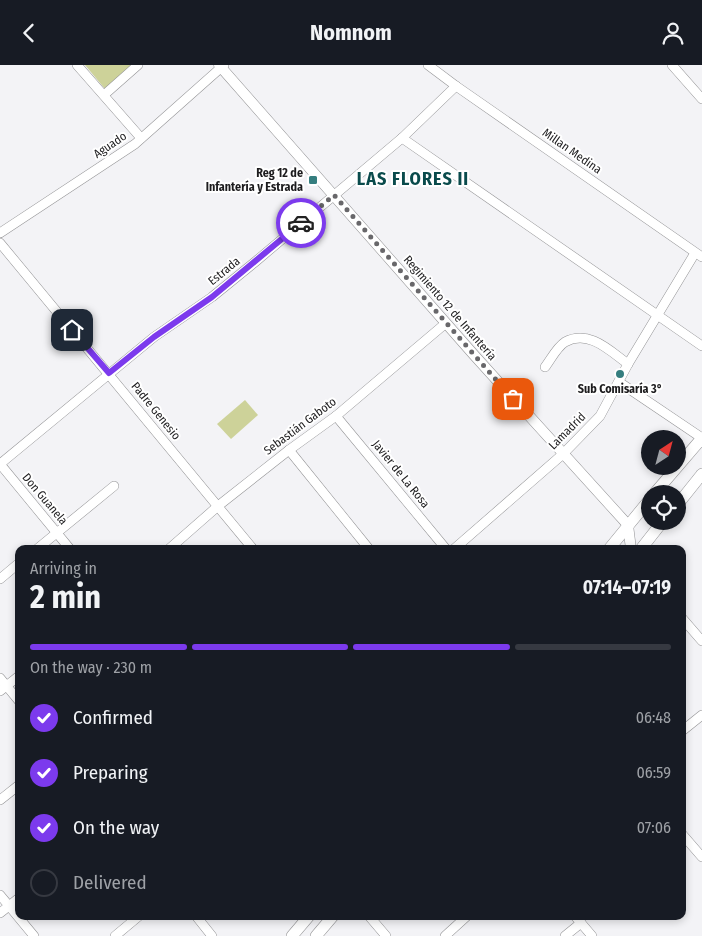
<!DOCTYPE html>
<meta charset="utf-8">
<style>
:root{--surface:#171b24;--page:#20242c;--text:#f1f3f6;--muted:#9ea1a6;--line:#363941;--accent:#7c3aed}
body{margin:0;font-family:"Fira Sans Condensed",sans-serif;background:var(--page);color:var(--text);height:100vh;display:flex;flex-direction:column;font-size:19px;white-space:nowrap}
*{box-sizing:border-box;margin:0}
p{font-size:16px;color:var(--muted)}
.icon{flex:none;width:28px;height:28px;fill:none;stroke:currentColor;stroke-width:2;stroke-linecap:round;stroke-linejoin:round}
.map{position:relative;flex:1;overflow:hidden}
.panel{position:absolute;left:15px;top:480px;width:671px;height:375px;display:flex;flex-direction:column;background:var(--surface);border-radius:10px;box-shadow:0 2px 8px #0003}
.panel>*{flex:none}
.needle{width:32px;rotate:36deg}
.controls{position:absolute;left:641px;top:365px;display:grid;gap:10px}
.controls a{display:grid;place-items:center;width:45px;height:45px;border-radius:50%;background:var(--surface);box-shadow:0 2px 8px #0003;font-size:25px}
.pin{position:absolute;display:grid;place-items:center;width:42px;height:42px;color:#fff;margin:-21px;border-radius:10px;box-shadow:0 2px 8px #0006}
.courier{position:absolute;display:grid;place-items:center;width:50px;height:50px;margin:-25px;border:4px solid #7c3aed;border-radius:50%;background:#fff;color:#222;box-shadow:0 1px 6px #0007}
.overview em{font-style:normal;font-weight:700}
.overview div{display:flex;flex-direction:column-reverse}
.overview{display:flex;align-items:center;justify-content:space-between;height:85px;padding:0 15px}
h1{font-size:32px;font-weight:700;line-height:38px}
.bar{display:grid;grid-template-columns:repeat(4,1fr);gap:8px 5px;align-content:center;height:60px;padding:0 15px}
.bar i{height:6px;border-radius:4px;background:var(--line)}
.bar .on{background:var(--accent)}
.bar p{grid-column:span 4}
ol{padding:0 15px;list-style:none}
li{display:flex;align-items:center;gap:15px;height:55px}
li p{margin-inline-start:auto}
li .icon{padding:5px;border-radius:50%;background:var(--accent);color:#fff;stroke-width:4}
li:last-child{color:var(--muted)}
li i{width:28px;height:28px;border:2px solid var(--line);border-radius:50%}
header{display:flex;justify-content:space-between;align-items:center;height:65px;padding:0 15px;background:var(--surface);font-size:22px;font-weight:700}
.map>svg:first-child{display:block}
.green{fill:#cdd299}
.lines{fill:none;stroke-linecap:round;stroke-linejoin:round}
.minor-casing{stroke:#939395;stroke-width:10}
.tertiary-casing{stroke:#939395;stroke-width:11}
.secondary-casing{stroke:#939395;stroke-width:12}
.minor{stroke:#fff;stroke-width:9}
.tertiary{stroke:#fff;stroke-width:10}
.secondary{stroke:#fff;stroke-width:11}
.done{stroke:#68676a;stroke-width:5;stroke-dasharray:0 9}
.route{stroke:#7c3aed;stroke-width:6}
.poi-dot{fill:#357e7f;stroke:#fff;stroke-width:2}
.labels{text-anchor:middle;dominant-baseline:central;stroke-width:4;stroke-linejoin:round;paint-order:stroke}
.street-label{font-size:12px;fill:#1d1c1e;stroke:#fff}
.poi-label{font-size:12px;font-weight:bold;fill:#1d1c1e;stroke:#fff;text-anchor:end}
.district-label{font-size:18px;font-weight:bold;letter-spacing:1px;fill:#0a4b4c;stroke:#fff}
</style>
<header><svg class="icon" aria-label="back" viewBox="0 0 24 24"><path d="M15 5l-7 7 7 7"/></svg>Nomnom<svg class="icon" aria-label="person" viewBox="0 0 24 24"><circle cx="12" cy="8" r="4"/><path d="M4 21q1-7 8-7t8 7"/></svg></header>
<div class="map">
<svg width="702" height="871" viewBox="0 0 702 871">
<rect width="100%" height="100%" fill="#f3f3f6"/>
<g class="green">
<path d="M85 0H132L105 24Z"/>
<path d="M245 335 258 350 231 374 217 359Z"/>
</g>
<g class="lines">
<g class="minor-casing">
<g id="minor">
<path d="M77 0 141 73"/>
<path d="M428 0 456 21 702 192"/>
<path d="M672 0 702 34"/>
<path d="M104 30 138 0"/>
<path d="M402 73 702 281"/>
<path d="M0 168 135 79 224 0"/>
<path d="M0 178 253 484"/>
<path d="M545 302C551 294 557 282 565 277 589 264 610 286 628 299"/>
<path d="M619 317 702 373"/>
<path d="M336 351 446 484"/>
<path d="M289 385 369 484"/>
<path d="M0 399 154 272 212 232 255 197 402 73 456 21"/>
<path d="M0 399 70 484"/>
<path d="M37 484 114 421"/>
<path d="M169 484 218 441 289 385 336 351 446 258"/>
<path d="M454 484 563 389 600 351 628 299 695 188"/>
<path d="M0 514 19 498"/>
<path d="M682 553 702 576"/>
<path d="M0 613 19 636"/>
<path d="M0 626 19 611"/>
<path d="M682 666 702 650"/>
<path d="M0 735 19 720"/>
<path d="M682 769 702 792"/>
<path d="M0 830 34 871"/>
<path d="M0 848 19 833"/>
<path d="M196 851 212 871"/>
<path d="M369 851 386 871"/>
<path d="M575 851 592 871"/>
<path d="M115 871 139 851"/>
<path d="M445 871 467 851"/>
<path d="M565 871 581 858"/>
</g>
</g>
<g class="tertiary-casing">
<path id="tertiary" d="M219 0 474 290 628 460 631 484"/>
</g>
<g class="secondary-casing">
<g id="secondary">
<path d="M654 429 702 373"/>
<path d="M678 439 702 409"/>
<path d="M609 484 650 434"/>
<path d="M641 484 663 456"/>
<path d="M292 871 309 851"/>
<path d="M316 871 333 851"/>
</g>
</g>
<use href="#minor" class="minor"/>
<use href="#tertiary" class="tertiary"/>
<use href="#secondary" class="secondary"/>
</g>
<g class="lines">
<path class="done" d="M301 158 334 130 513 334"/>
<path class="route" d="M72 265 109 308 154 272 212 232 301 158"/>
</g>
<g class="poi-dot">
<rect x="308" y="110" width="10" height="10" rx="2.5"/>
<circle cx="620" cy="309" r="5"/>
</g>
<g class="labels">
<g class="street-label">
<text transform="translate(110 80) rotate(-34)">Aguado</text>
<text transform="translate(572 86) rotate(35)">Millan Medina</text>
<text transform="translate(224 206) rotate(-39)">Estrada</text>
<text transform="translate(450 243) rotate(49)">Regimiento 12 de Infantería</text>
<text transform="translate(156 346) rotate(51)">Padre Genesio</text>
<text transform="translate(300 361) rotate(-37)">Sebastián Gaboto</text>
<text transform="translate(567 366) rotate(-45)">Lamadrid</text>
<text transform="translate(401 409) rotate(51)">Javier de La Rosa</text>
<text transform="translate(45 434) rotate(50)">Don Guanela</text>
</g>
<g class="poi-label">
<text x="303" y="108">Reg 12 de<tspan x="303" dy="14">Infantería y Estrada</tspan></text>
<text x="620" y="324" text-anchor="middle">Sub Comisaría 3°</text>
</g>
<g class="district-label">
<text x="413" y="114">LAS FLORES II</text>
</g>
</g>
</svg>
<div class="controls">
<a><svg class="needle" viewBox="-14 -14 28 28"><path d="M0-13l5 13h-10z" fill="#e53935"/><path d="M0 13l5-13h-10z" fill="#9ea1a6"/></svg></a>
<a><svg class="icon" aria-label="locate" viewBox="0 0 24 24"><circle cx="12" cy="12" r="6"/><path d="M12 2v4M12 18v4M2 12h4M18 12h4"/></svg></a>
</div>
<div class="pin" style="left:513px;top:334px;background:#ea580c"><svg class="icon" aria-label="bag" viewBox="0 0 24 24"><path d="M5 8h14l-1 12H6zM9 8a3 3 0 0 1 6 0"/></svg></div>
<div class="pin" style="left:72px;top:265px;background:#1f2937"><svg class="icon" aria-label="home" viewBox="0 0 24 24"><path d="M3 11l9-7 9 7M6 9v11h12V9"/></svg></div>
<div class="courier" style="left:301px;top:158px"><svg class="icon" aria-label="car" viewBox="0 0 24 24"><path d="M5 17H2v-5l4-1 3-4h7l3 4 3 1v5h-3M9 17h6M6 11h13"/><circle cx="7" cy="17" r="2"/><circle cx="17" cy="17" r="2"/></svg></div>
<section class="panel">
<div class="overview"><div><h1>2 min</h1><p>Arriving in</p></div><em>07:14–07:19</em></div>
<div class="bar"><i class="on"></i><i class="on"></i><i class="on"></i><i></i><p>On the way · 230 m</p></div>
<ol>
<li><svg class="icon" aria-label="check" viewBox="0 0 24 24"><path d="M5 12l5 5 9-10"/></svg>Confirmed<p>06:48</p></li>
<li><svg class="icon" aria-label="check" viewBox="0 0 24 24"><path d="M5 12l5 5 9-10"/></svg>Preparing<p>06:59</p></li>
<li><svg class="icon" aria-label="check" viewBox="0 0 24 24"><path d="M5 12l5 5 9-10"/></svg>On the way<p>07:06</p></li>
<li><i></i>Delivered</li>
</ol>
</section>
</div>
